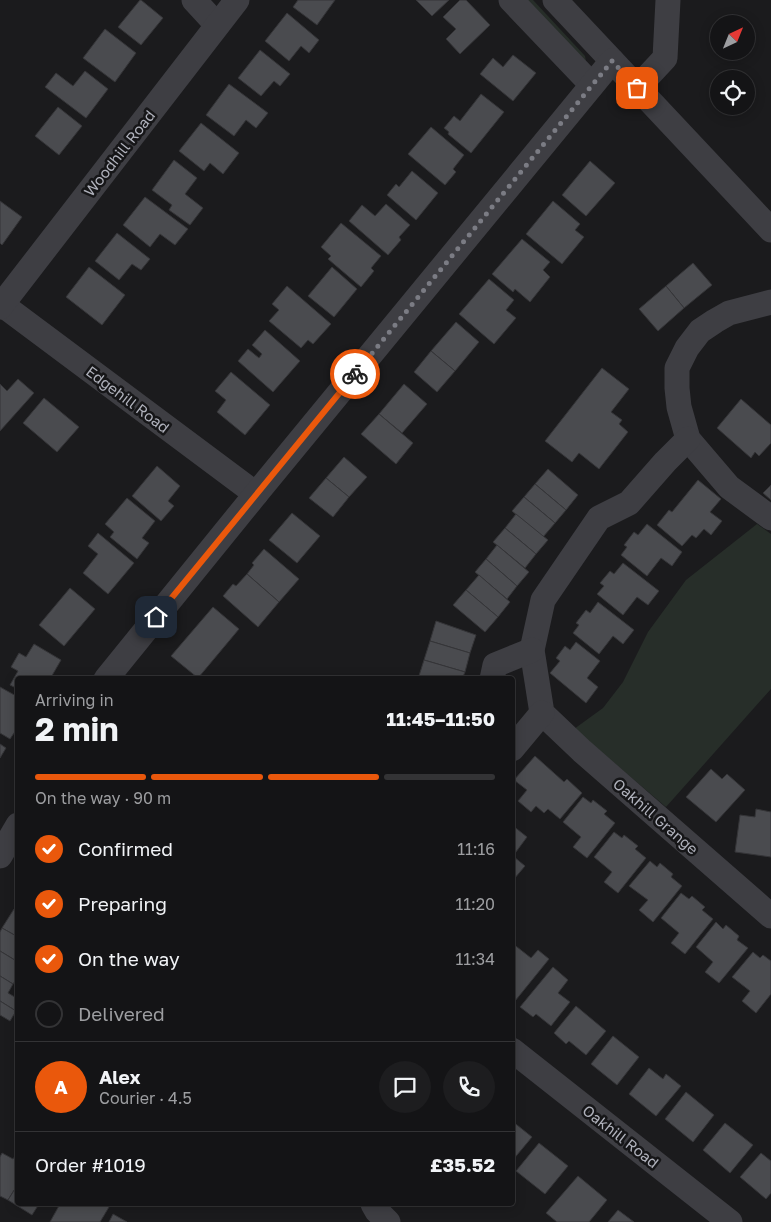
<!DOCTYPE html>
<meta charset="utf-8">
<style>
:root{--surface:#141416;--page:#1d1d1f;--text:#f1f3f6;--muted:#9d9ea1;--line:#333335;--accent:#ea580c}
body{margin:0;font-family:"Golos Text",sans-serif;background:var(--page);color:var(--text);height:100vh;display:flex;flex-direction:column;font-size:19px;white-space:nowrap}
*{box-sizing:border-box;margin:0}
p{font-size:16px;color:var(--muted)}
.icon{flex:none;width:28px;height:28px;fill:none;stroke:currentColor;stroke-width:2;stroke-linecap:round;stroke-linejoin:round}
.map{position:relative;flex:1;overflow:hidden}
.sheet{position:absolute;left:15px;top:676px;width:500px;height:530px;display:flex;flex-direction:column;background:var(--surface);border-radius:5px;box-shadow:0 2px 12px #0003,0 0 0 1px var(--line)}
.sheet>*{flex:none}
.needle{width:32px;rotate:43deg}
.fabs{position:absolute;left:710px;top:15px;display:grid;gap:10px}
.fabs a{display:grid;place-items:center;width:45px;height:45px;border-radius:50%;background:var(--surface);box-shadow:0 2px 12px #0003,0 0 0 1px var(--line);font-size:25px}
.pin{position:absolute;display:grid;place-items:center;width:42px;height:42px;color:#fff;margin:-21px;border-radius:10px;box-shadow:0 2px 8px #0006}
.courier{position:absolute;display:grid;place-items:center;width:50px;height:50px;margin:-25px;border:4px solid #ea580c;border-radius:50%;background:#fff;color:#222;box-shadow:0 1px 6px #0007}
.head em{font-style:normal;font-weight:700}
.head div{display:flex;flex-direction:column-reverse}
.head{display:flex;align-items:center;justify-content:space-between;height:85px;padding:0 20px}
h1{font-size:32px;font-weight:700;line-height:38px}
.bar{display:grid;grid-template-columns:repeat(4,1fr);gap:8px 5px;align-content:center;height:60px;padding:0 20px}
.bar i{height:6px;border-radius:4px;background:var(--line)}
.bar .active{background:var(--accent)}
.bar p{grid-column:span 4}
.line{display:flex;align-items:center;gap:12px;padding:0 20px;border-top:1px solid var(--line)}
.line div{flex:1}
.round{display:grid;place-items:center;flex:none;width:52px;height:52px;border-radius:26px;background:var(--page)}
ol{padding:0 20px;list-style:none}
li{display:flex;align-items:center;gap:15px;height:55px}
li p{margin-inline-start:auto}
li .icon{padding:5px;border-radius:50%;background:var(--accent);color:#fff;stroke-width:4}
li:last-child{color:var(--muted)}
li i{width:28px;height:28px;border:2px solid var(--line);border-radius:50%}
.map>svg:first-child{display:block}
.green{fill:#272e29}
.building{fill:#4a4b4f;stroke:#353538}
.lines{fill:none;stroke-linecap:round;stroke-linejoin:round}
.minor{stroke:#3e3e43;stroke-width:25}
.done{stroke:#7b7c84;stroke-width:5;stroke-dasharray:0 9}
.route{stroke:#ea580c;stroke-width:6}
.labels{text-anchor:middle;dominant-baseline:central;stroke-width:5;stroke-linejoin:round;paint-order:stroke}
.street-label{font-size:15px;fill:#afb1bb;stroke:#161618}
</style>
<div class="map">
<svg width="771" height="1222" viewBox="0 0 771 1222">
<rect width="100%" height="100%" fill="#1b1b1d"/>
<g class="green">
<path d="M526 0H533L585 56 586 61Z"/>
<path d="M757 524 771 534V689L666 807 574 729 603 708 623 682 648 632 686 580Z"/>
</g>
<g class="building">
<path d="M140 0H141L163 18 141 45 118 27Z"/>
<path d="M298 0H335L317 25 293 7Z"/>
<path d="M416 0H449L432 16Z"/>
<path d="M460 0H466L490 25 460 54 446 39 456 29 443 17Z"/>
<path d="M287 13 319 40 309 53 301 46 289 61 265 41Z"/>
<path d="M105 29 136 53 115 82 83 58Z"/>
<path d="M260 50 290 74 280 86 274 81 261 96 238 78Z"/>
<path d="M513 55 536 73 513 101 480 74 493 58 503 67Z"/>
<path d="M85 71 108 89 86 118 45 87 56 73 73 86Z"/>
<path d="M229 84 268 113 256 128 246 120 234 136 206 115Z"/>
<path d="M481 94 504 112 471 153 448 134 449 132 444 128 454 116 460 121Z"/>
<path d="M58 107 82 126 59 155 35 136Z"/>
<path d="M201 123 239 153 223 174 210 163 204 171 179 151Z"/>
<path d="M431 127 464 155 453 169 456 172 445 185 408 154Z"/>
<path d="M174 160 197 178 185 194 203 208 190 225 169 210 172 205 152 190Z"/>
<path d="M590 161 615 183 586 216 562 195Z"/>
<path d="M412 171 438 193 416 220 387 195 396 184 399 187Z"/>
<path d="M145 197 188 229 175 245 160 234 150 247 123 225Z"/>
<path d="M0 201 22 217 2 245 0 243Z"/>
<path d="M553 201 580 224 575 230 584 237 562 264 526 234Z"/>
<path d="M386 204 410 225 399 237 401 240 388 255 349 221 362 205 375 216Z"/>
<path d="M341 223 381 256 371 268 374 271 361 287 328 259 331 256 321 247Z"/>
<path d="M117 233 150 259 141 270 132 264 119 280 95 261Z"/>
<path d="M522 239 550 262 543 270 550 277 530 302 515 289 513 292 492 274Z"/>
<path d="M693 263 712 285 684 308 666 286Z"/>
<path d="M89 267 125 295 102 325 66 297Z"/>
<path d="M332 267 357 289 334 317 308 296Z"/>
<path d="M489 279 514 300 506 310 516 318 494 344 459 314Z"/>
<path d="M287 286 331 324 313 344 308 340 301 348 269 321 279 310 272 304Z"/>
<path d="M666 286 684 308 658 331 639 309Z"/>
<path d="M456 322 479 342 455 371 431 351Z"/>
<path d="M265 330 300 361 273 392 238 361 248 349 259 358 262 354 252 345Z"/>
<path d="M431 351 455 371 437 392 414 372Z"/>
<path d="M602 368 629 389 611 412 622 420 619 424 628 432 599 469 579 453 572 462 545 441Z"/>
<path d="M231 372 270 405 245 435 217 412 226 400 215 391Z"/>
<path d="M18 379 34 393 0 431V384L7 391Z"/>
<path d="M404 384 427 404 402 433 379 414Z"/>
<path d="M44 398 79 427 57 452 23 423Z"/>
<path d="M741 399 771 425V443L759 456 755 452 751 458 717 428Z"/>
<path d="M379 414 413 443 396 464 361 434Z"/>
<path d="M344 457 367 477 349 497 326 478Z"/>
<path d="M157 466 180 486 168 501 174 506 161 521 132 496Z"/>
<path d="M548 469 578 495 566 510 535 484Z"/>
<path d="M326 478 349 497 333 517 309 498Z"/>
<path d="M698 480 721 499 710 512 722 521 711 535 704 529 696 538 692 535 682 546 657 525 669 510 672 512Z"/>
<path d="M535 484 566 510 555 523 524 497Z"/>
<path d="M771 485V500L763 493Z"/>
<path d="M524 497 555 523 543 537 512 511Z"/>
<path d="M127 498 155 521 142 538 149 543 137 559 110 537 114 532 105 524Z"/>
<path d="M292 513 320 536 297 563 269 540Z"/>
<path d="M516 514 548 540 536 554 505 528Z"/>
<path d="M647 524 682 552 672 566 661 558 647 576 621 555 627 547 624 545 634 532 638 535Z"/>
<path d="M505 528 536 554 525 568 493 542Z"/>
<path d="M98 533 134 563 108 594 83 573 98 554 88 546Z"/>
<path d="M497 545 529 572 517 586 486 559Z"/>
<path d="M264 549 299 579 279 602 247 574 254 565 252 563Z"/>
<path d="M486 559 517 586 507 599 475 572Z"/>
<path d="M623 563 659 591 648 605 637 597 623 615 597 594 604 586 600 583 610 571 614 574Z"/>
<path d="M247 574 279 602 258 627 223 596 233 584 236 586Z"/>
<path d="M479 575 510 602 498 617 466 590Z"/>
<path d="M70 588 95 609 64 646 39 625Z"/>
<path d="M466 590 498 617 485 632 453 605Z"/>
<path d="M598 602 634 630 623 644 613 636 599 654 573 633 579 625 576 623 586 610 590 613Z"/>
<path d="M213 607 239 629 198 678 171 656Z"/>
<path d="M436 621 476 635 470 653 430 641Z"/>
<path d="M430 641 470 653 465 672 424 660Z"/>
<path d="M576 642 600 661 587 678 598 687 586 703 550 673 560 661 556 658 565 646 570 650Z"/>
<path d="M34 644 61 660 50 679H18V689L10 685 18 671 11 667 19 653 26 657Z"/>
<path d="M424 660 465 672 462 679H418Z"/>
<path d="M0 687 18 697V727L10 739 0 733Z"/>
<path d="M0 744 6 748 0 758Z"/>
<path d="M535 756 564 782 567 779 582 793 560 819 548 809 544 813 536 806 531 812 518 801 527 790 514 780Z"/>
<path d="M711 769 722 779 727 774 745 790 716 822 686 797Z"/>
<path d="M583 797 591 803 593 800 607 811 604 814 615 823 587 858 573 847 581 837 563 822Z"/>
<path d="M756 809 771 812V857L735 852 740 815 755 817Z"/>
<path d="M512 825 527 837 513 856 525 866 514 879 512 878Z"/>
<path d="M614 832 622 838 624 835 638 846 635 849 646 858 618 893 604 882 612 872 594 857Z"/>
<path d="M650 861 657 867 660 863 673 874 671 877 682 886 653 922 639 910 648 900 629 886Z"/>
<path d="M681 893 689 899 692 896 705 907 702 910 713 919 685 954 671 943 679 933 661 918Z"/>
<path d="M14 909 18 911V937L2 928Z"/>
<path d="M716 922 723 929 726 925 739 936 737 940 748 948 719 983 705 972 713 962 696 947Z"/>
<path d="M2 928 18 937V962L0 951V932Z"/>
<path d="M512 943 531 958 538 950 549 959 515 1001 512 998Z"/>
<path d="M0 951 18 962V977L13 984 0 976Z"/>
<path d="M753 952 760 958 763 955 771 961V994L756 1013 742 1001 750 991 732 977Z"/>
<path d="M553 967 568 980 558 993 570 1002 551 1026 536 1014 533 1017 520 1007Z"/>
<path d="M0 976 13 984 8 993 18 999V1008L16 1011 0 1001Z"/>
<path d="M0 1001 16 1011 10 1021 0 1015Z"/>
<path d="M576 1006 606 1031 586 1055 569 1041 566 1044 554 1033Z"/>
<path d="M613 1036 639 1057 617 1085 591 1064Z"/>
<path d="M649 1068 663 1079 666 1074 681 1086 656 1116 629 1094Z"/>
<path d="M686 1092 714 1115 693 1142 665 1119Z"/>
<path d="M512 1121 532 1137 512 1161Z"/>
<path d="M725 1123 753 1145 730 1173 703 1150Z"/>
<path d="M539 1143 568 1166 545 1194 516 1171Z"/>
<path d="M18 1152V1184L8 1200 0 1196V1157L2 1153 13 1159Z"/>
<path d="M761 1153 771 1161V1193L766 1199 740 1177Z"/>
<path d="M578 1176 607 1200 589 1222H557L546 1213Z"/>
<path d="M18 1184V1204H39L32 1215 8 1200Z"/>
<path d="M60 1204H104L109 1207 100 1222H50Z"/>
<path d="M618 1210 634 1222H608Z"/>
<path d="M113 1214 127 1222H109Z"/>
</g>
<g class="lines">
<g class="minor">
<path d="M194 0 217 25"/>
<path d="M511 0 592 85"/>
<path d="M555 0 771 230"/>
<path d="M637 88 665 58 668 0"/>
<path d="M771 302 729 313 715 321 700 331 687 348 677 368V388L679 407 688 439 729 487 771 518"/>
<path d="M0 303 256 494"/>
<path d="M0 307 237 0"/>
<path d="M688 439 665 462 629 503 599 518 543 600 532 650 542 713 582 751 771 916"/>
<path d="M106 679 256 494 612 61"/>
<path d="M492 679 495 665 532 650"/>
<path d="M512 749 542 713"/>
<path d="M0 856 18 825"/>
<path d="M512 1050 730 1222"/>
<path d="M373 1204 377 1211 388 1222"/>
</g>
</g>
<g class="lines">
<path class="done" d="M355 374 612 61 637 88"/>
<path class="route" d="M156 617 355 374"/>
</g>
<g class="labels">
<g class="street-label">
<text transform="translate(119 153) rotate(-52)">Woodhill Road</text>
<text transform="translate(128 399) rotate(37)">Edgehill Road</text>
<text transform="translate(656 816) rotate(41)">Oakhill Grange</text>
<text transform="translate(621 1136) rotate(38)">Oakhill Road</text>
</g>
</g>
</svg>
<div class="fabs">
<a><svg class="needle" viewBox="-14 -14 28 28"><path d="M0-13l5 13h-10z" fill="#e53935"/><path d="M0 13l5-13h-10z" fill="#9d9ea1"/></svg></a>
<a><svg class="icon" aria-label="locate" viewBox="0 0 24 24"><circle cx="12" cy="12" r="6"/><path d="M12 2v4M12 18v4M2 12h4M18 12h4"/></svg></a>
</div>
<div class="pin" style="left:637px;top:88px;background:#ea580c"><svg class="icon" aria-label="bag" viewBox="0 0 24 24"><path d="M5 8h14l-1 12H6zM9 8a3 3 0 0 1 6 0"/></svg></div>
<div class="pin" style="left:156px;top:617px;background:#1f2937"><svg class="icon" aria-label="home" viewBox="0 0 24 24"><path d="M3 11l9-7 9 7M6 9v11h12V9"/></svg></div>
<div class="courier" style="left:355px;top:374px"><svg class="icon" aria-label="bike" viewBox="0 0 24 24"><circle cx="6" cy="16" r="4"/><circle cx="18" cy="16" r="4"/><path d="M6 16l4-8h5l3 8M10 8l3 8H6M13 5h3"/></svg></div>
<section class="sheet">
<div class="head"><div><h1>2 min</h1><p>Arriving in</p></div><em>11:45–11:50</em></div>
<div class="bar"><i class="active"></i><i class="active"></i><i class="active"></i><i></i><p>On the way · 90 m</p></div>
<ol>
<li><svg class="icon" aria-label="check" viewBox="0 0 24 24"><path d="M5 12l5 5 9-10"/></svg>Confirmed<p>11:16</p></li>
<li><svg class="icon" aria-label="check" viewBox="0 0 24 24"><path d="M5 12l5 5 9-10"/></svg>Preparing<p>11:20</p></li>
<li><svg class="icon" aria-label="check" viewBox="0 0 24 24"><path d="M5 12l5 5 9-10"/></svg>On the way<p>11:34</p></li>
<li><i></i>Delivered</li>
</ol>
<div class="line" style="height:90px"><b class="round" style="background:var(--accent);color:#fff">A</b><div><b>Alex</b><p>Courier · 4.5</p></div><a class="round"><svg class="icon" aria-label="chat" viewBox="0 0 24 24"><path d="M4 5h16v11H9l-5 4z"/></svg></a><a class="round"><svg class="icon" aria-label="phone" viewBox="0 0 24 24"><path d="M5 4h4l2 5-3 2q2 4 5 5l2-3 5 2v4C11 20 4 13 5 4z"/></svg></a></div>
<div class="line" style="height:65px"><div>Order #1019</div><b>£35.52</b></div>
</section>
</div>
